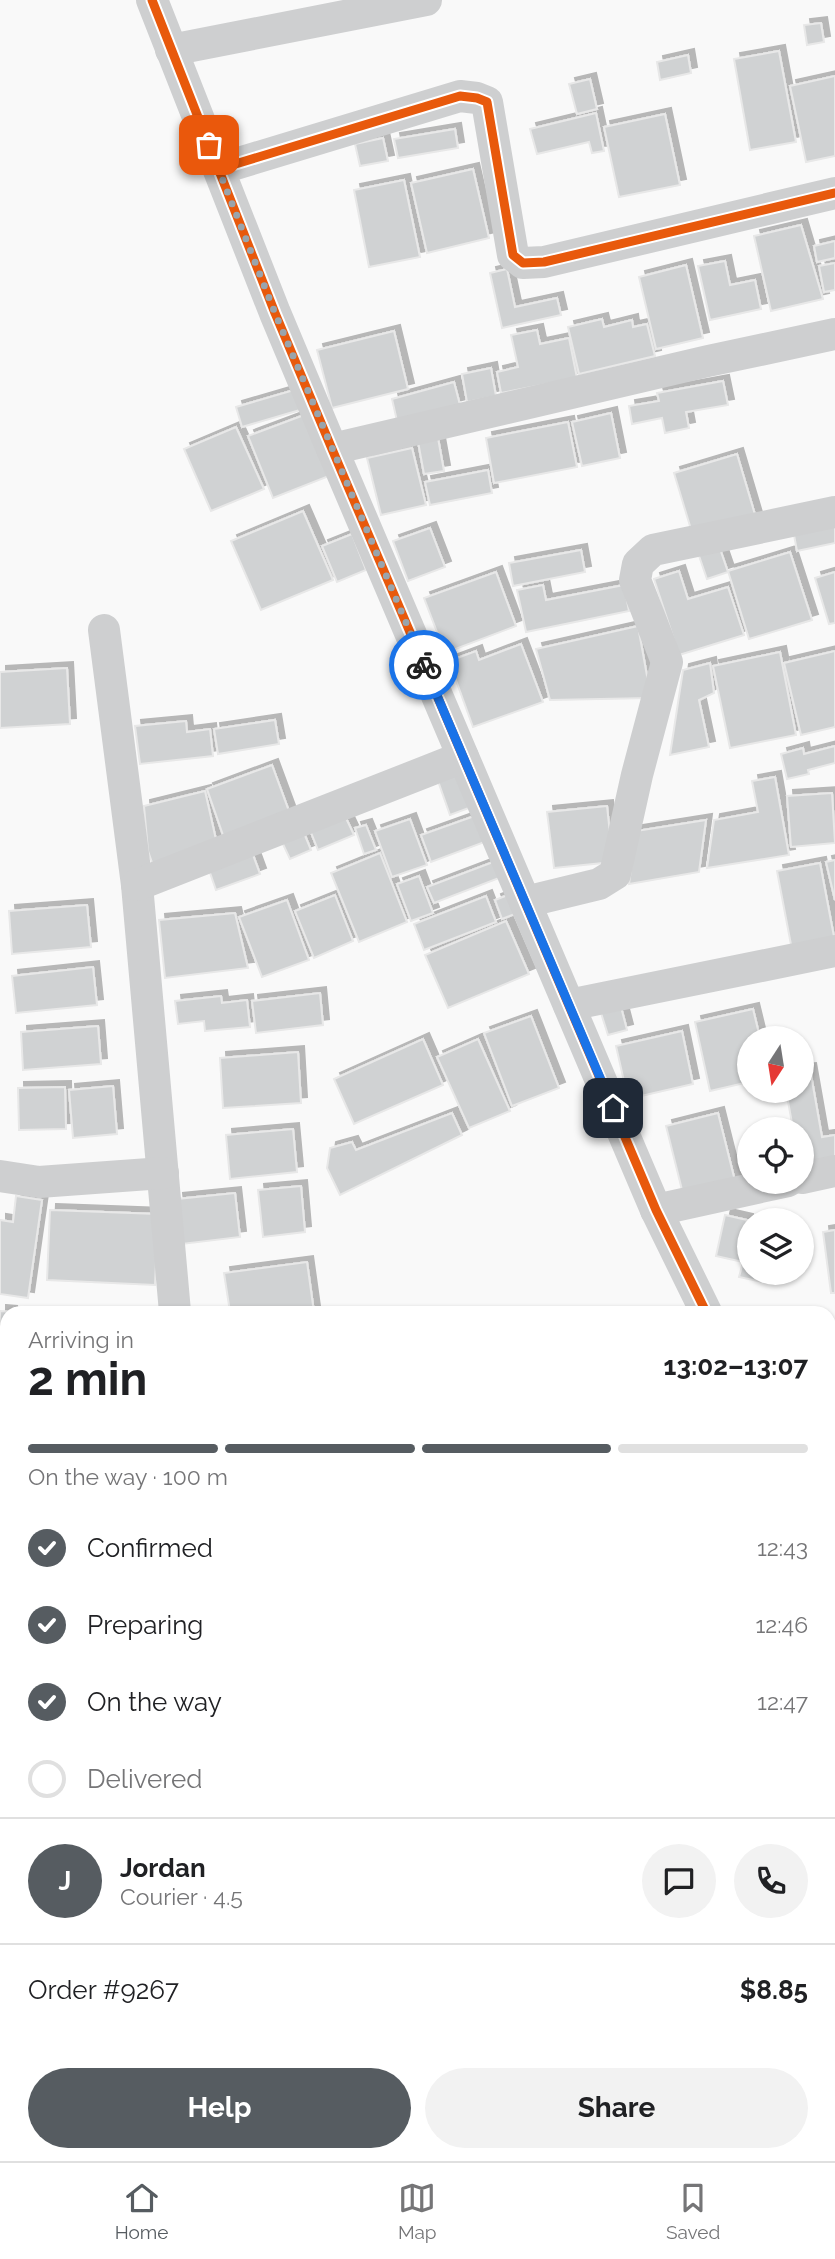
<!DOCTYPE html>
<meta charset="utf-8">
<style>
:root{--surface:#fff;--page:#f2f2f2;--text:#202124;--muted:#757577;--line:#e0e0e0;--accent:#565c61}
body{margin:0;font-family:Raleway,sans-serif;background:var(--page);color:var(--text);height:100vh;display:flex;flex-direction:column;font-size:26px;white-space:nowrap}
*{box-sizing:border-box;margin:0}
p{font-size:23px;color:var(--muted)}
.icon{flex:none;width:38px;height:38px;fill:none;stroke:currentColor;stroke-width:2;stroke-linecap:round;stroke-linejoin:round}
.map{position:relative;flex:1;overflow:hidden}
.side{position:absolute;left:0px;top:1306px;width:836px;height:856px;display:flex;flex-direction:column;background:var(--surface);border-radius:21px 21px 0 0;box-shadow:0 2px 5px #0004}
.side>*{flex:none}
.needle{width:46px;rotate:192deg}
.buttons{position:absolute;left:737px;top:1026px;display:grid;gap:14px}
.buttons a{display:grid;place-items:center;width:77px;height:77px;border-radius:50%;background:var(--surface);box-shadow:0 2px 5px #0004;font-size:35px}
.pin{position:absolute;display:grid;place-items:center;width:60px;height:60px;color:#fff;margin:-30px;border-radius:14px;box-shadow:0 4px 10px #0006}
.courier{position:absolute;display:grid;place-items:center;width:70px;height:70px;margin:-35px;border:5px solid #1a73e8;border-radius:50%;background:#fff;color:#222;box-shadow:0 2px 9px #0007}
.head em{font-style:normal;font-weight:700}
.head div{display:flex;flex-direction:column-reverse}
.head{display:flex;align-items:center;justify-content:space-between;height:119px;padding:0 28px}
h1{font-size:46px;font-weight:700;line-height:52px}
.bar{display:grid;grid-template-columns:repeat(4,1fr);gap:10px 7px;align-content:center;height:84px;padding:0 28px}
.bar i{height:9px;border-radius:5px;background:var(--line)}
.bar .on{background:var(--accent)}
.bar p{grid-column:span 4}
.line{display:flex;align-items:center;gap:18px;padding:0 28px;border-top:2px solid var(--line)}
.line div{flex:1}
.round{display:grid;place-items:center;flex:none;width:74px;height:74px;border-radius:37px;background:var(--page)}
ol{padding:0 28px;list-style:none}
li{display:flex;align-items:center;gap:21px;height:77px}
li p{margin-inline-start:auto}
li .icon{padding:7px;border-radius:50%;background:var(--accent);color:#fff;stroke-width:4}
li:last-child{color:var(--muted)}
li i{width:38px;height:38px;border:4px solid var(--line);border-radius:50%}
.cta{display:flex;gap:14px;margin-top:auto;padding:14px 28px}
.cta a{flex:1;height:80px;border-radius:42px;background:var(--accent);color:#fff;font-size:28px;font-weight:700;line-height:80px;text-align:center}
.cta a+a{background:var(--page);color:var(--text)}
.tabs{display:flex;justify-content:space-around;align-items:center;height:98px;border-top:2px solid var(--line);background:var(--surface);font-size:19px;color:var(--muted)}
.tabs a{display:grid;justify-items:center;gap:4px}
.tabs .on{color:var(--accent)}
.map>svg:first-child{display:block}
.building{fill:#d0d2d3;stroke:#e8e8e8;stroke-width:2;filter:url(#shadow)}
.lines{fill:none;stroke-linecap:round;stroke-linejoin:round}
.street{stroke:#cecfd0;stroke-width:32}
.cycleway-casing{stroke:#fff;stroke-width:13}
.cycleway{stroke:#e8590c;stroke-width:9}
.done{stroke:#99a4ac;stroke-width:7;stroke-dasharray:0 12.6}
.route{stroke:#1a73e8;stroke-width:9}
</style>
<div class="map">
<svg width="835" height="2161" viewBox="0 0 835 2161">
<defs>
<filter id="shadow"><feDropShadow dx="6" dy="-6" stdDeviation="0" flood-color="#0004"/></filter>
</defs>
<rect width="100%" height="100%" fill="#f9f9f9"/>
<g class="building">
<path d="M821 23 824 42 807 45 804 25Z"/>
<path d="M779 51 796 142 750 150 734 59Z"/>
<path d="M688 55 691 73 660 80 657 62Z"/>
<path d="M835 76V156L806 162 790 86Z"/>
<path d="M590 79 597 109 577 114 569 84Z"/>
<path d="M596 113 604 151 592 153 589 142 537 154 530 129Z"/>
<path d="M665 114 680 185 619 197 604 127Z"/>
<path d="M455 129 458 148 398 158 394 139Z"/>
<path d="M383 138 388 161 360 166 355 144Z"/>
<path d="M473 169 489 238 427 253 411 183Z"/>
<path d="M404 180 420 257 369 267 354 190Z"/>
<path d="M801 225 823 299 771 311 754 236Z"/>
<path d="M835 241V258L817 262 814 246Z"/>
<path d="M725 261 730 285 755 280 761 309 710 320 698 266Z"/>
<path d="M835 263V290L824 292 819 266Z"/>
<path d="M686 265 703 338 656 349 639 277Z"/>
<path d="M507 269 515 307 557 298 561 315 502 328 490 273Z"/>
<path d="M602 319 604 327 632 320 633 327 647 324 655 356 579 374 568 327Z"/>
<path d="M537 330 540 344 569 338 577 378 501 393 497 372 518 367 511 335Z"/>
<path d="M394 331 408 389 332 408 317 350Z"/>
<path d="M491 368 496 396 467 402 462 374Z"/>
<path d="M723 381 728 405 686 412 689 428 665 433 662 418 632 424 629 406 659 401 657 393Z"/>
<path d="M454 382 460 405 397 421 392 399Z"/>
<path d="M294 390 300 410 242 427 236 407Z"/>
<path d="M611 413 620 458 582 466 572 422Z"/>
<path d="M304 415 329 476 273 498 248 436Z"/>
<path d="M568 422 577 467 494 483 486 438Z"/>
<path d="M236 427 264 489 211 511 184 449Z"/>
<path d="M436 427 444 471 424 474 416 431Z"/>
<path d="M412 448 426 505 381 515 367 458Z"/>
<path d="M737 454 756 518 693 536 674 473Z"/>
<path d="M488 470 492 493 430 505 425 482Z"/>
<path d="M303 511 333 580 261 610 231 541Z"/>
<path d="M835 526V543L797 551 794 535Z"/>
<path d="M430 528 445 567 408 581 393 541Z"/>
<path d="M352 534 366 570 337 582 322 546Z"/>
<path d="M719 546 728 572 707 579 698 553Z"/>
<path d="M581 550 585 572 513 586 509 563Z"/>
<path d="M790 552 812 620 749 639 728 571Z"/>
<path d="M679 571 688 599 728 587 744 635 679 655 654 579Z"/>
<path d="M496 572 516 626 445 653 424 598Z"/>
<path d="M835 572V623L829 624 815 578Z"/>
<path d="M543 585 546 600 624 585 629 611 526 632 517 590Z"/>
<path d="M638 626 651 698 550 700 536 649Z"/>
<path d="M521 644 543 702 473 727 449 661 476 651 479 660Z"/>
<path d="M835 651V727L801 735 784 663Z"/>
<path d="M780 652 796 735 730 748 713 666Z"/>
<path d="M710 663 714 693 699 700 709 747 670 755 683 670Z"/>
<path d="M67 668 70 724 0 728V672Z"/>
<path d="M275 720 279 744 218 754 214 729Z"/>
<path d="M186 721 187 732 210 729 213 756 140 764 135 726Z"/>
<path d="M835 746V763L808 770 809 774 787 779 781 754 803 748 804 754Z"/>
<path d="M272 765 290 814 224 838 207 789Z"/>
<path d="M464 771 477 805 450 815 438 781Z"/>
<path d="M775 777 789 855 707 868 714 820 758 812 752 781Z"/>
<path d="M205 791 217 844 155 871 148 851 144 806Z"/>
<path d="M832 793 835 843 791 847 787 796Z"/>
<path d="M607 806 613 862 554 868 547 812Z"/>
<path d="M480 814 490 840 431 862 421 835Z"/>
<path d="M345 816 354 835 318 850 310 830Z"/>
<path d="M410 819 427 865 392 877 375 831Z"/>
<path d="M706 820 699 872 629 884 636 831Z"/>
<path d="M366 825 376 850 364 854 355 828Z"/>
<path d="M304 833 311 850 290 859 282 842Z"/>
<path d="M252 852 260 874 216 890 208 867Z"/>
<path d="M380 853 407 922 359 942 331 873Z"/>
<path d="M501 859 507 875 434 903 427 887Z"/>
<path d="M835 860V900L826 862Z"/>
<path d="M820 863 835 942 792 950 777 871Z"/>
<path d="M419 876 433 913 411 921 397 884Z"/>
<path d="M513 893 520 912 502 919 495 900Z"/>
<path d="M335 895 353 941 314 958 295 911Z"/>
<path d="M486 896 496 922 424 950 414 924Z"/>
<path d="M287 900 309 960 262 977 239 917Z"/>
<path d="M87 905 91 947 12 954 9 911Z"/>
<path d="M235 913 248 968 165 978 159 920Z"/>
<path d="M506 921 529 974 448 1008 425 955Z"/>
<path d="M93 967 97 1005 16 1013 12 976Z"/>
<path d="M320 993 323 1025 256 1033 252 1001Z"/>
<path d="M221 996 222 1003 247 1000 250 1027 205 1031 204 1021 178 1024 175 1001Z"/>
<path d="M621 1007 627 1030 608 1035 601 1013Z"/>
<path d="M753 1009 760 1038H749V1082L710 1091 695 1022Z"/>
<path d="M531 1016 559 1088 512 1106 484 1033Z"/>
<path d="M98 1026 101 1064 23 1070 21 1032Z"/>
<path d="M682 1031 693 1084 628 1099 616 1046Z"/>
<path d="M423 1039 443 1085 354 1124 334 1079Z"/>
<path d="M478 1039 510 1111 469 1128 437 1057Z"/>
<path d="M298 1052 301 1103 223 1108 220 1058Z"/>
<path d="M810 1069 822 1137 835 1135V1161L802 1167V1129H793L786 1090H802V1070Z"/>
<path d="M113 1086 117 1134 73 1138 69 1090Z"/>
<path d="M65 1087 66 1129 19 1130 18 1088Z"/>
<path d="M452 1113 462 1135 340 1195 327 1168 330 1148 352 1142 356 1150Z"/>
<path d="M718 1113 735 1181 683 1194 666 1126Z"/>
<path d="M293 1129 297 1172 230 1179 226 1135Z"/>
<path d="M301 1186 305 1232 263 1237 258 1190Z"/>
<path d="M235 1193 240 1237 182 1244 177 1199Z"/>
<path d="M16 1196 42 1200 28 1298 0 1294V1220L13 1222Z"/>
<path d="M50 1210 158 1214 155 1285 47 1280Z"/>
<path d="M725 1215 747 1220 743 1238 749 1239V1272H776L773 1284 739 1277 743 1262 716 1256Z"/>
<path d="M835 1230V1293H831L823 1232Z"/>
<path d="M307 1262 314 1312H230L224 1273Z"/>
<path d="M0 1311 12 1312H7V1361L0 1360Z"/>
<path d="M830 1344 832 1351 835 1350V1379L834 1377 830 1379Z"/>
<path d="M4 1718 7 1719V1818L0 1808V1768Z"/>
<path d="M0 1863 7 1872V1899L0 1904Z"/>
</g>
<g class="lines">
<g class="street">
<path d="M152 0 275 313 332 449 656 1210 706 1312"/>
<path d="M171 50 426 0"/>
<path d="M219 169 460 96 477 98 487 102 513 255 523 263 544 262 835 193"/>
<path d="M332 449 708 361 835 334"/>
<path d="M104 630 137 885 175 1312"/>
<path d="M137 885 463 757"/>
<path d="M525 902 599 884 615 874 637 775 667 662 635 580 638 564 653 550 835 512"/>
<path d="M569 1005 835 951"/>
<path d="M0 1176 39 1182 163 1173"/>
<path d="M802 1178 835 1171"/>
<path d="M656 1210 788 1181"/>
<path d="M830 1509 835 1507"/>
<path d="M830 1577 835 1590"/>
<path d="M0 1843 7 1839"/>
</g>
<g class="cycleway-casing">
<g id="cycleway">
<path d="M152 0 275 313 332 449 656 1210 706 1312"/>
<path d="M219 169 460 96 477 98 487 102 513 255 523 263 544 262 835 193"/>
</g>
</g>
<use href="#cycleway" class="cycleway"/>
</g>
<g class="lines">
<path class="done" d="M209 145 275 313 424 665"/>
<path class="route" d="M424 665 613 1108"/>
</g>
</svg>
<div class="buttons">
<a><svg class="needle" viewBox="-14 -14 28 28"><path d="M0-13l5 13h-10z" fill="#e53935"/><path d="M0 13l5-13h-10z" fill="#757577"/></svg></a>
<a><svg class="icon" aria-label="locate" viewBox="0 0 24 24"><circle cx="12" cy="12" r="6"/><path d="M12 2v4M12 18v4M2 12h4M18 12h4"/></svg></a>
<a><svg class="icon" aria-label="layers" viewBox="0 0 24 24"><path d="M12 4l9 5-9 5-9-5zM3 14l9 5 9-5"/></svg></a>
</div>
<div class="pin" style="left:209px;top:145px;background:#ea580c"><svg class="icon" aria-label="bag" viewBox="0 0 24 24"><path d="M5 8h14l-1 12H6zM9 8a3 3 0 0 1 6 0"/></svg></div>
<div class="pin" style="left:613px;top:1108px;background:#1f2937"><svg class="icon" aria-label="home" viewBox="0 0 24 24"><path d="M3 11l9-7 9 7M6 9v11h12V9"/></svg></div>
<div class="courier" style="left:424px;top:665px"><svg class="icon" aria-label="bike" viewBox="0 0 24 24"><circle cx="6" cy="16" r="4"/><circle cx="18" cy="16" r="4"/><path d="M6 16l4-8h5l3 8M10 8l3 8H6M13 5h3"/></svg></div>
<section class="side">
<div class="head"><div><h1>2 min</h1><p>Arriving in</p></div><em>13:02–13:07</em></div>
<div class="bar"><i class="on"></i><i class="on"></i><i class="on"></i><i></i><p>On the way · 100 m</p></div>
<ol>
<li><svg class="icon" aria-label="check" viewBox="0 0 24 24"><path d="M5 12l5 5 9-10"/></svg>Confirmed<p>12:43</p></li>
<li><svg class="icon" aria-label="check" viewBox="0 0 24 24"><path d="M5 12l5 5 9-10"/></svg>Preparing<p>12:46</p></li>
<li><svg class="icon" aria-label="check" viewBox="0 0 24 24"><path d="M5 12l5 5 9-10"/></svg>On the way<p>12:47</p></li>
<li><i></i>Delivered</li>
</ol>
<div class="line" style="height:126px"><b class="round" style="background:var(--accent);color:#fff">J</b><div><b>Jordan</b><p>Courier · 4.5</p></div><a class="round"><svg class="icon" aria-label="chat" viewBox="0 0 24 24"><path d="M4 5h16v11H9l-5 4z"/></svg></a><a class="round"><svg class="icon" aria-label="phone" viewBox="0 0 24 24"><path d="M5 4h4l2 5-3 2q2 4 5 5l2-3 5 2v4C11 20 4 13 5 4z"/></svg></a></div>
<div class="line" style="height:91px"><div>Order #9267</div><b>$8.85</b></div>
<div class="cta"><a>Help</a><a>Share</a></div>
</section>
</div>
<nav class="tabs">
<a class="on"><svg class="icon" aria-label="home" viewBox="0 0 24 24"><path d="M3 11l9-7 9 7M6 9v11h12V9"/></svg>Home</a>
<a><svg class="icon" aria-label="map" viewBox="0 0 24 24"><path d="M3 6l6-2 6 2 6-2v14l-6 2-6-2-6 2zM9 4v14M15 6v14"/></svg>Map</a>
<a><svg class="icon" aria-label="saved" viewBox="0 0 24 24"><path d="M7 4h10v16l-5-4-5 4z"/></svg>Saved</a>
</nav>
